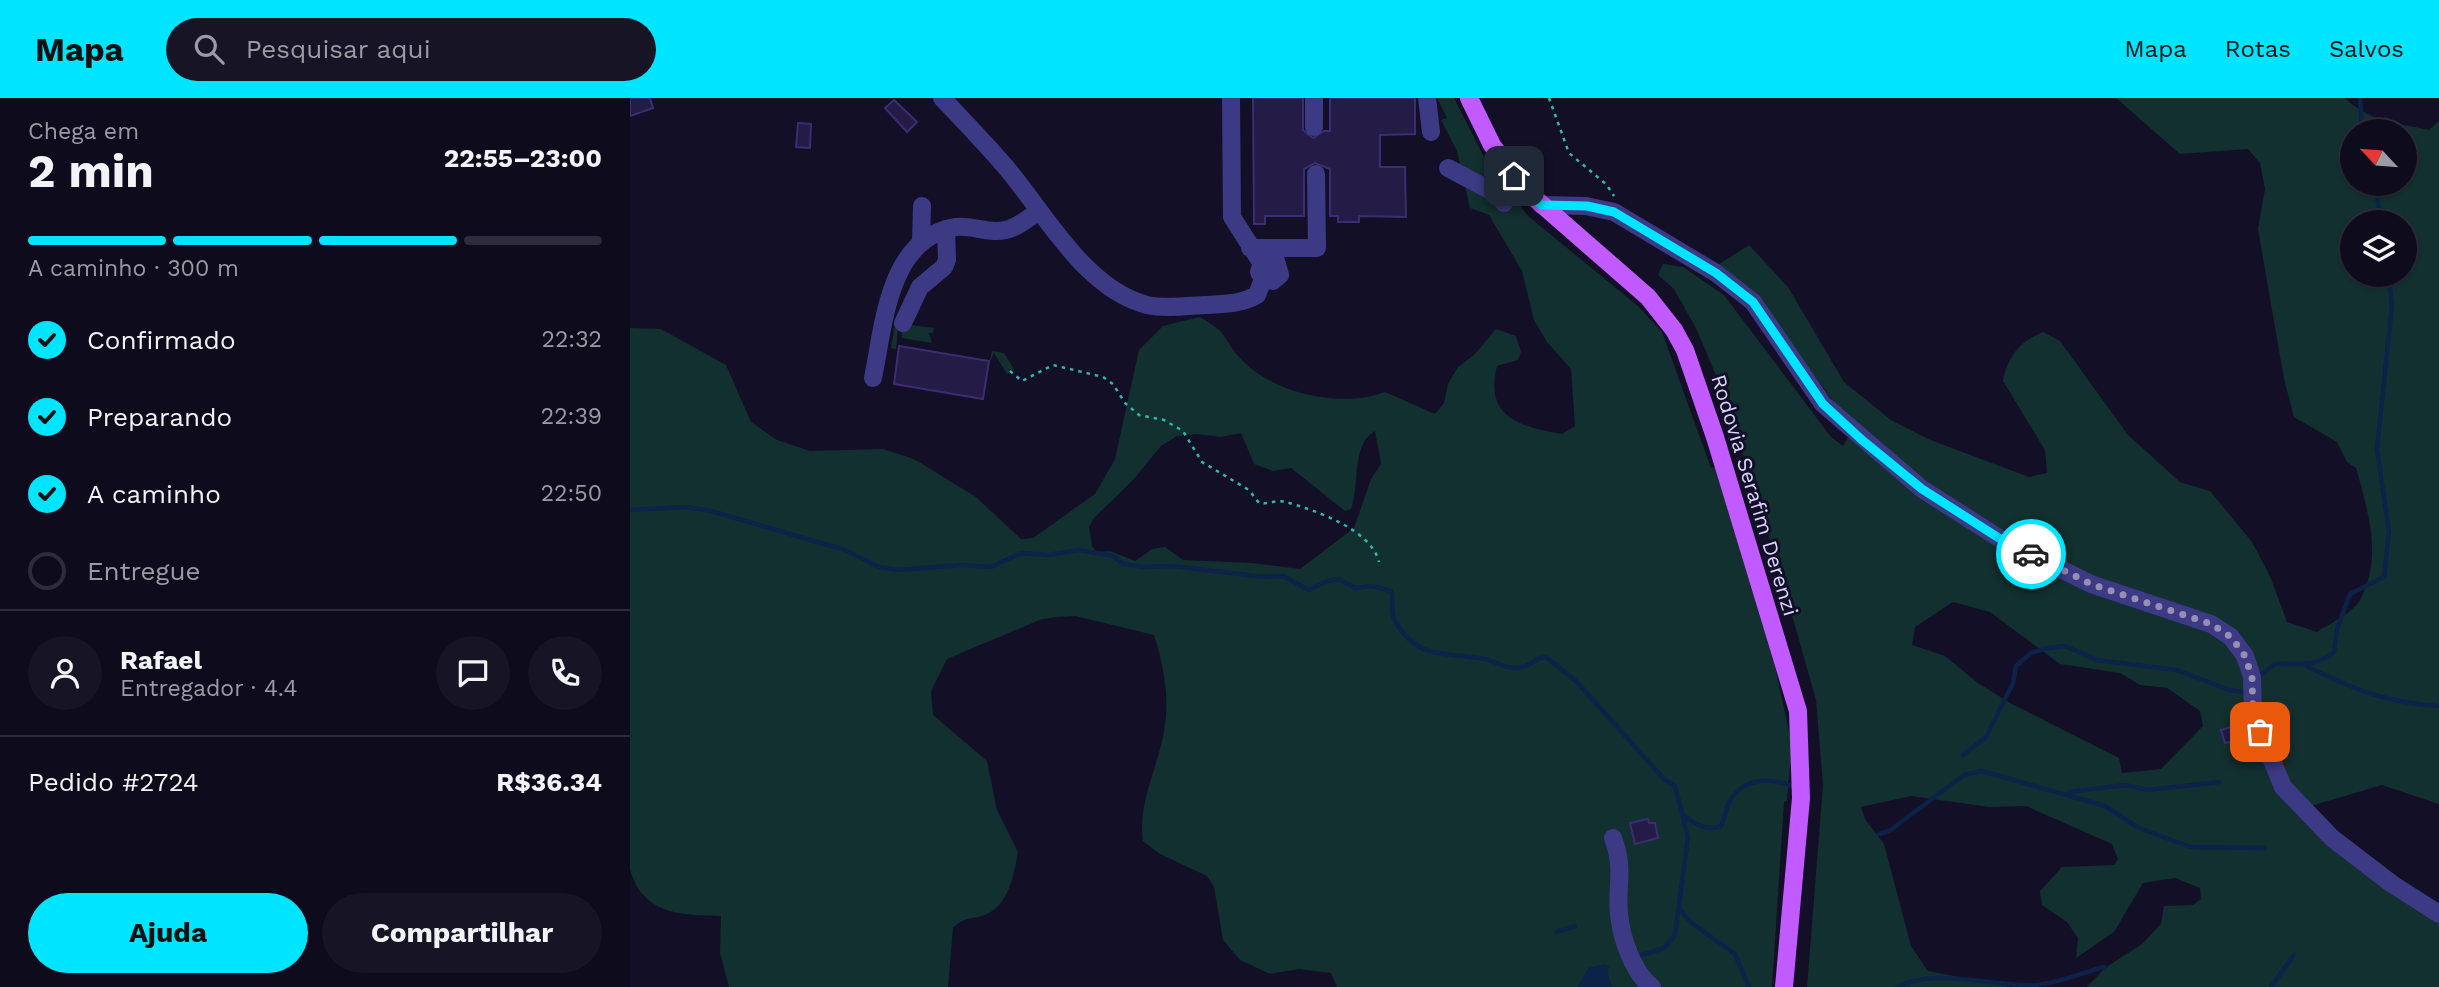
<!DOCTYPE html>
<html lang="pt">
<meta charset="utf-8">
<style>
:root{--surface:#0e0b1c;--page:#171425;--text:#f1f3f6;--muted:#9b9ba3;--line:#2e2b3b;--accent:#00e5ff}
body{margin:0;font-family:"Work Sans",sans-serif;background:var(--page);color:var(--text);height:100vh;display:flex;flex-direction:column;font-size:26px;white-space:nowrap}
*{box-sizing:border-box;margin:0}
p{font-size:23px;color:var(--muted)}
.icon{flex:none;width:38px;height:38px;fill:none;stroke:currentColor;stroke-width:2;stroke-linecap:round;stroke-linejoin:round}
.map{position:relative;flex:1;overflow:hidden}
.panel{display:flex;flex-direction:column;background:var(--surface);width:630px}
.panel>*{flex:none}
.needle{width:46px;rotate:296deg}
.fabs{position:absolute;left:1710px;top:21px;display:grid;gap:14px}
.fabs a{display:grid;place-items:center;width:77px;height:77px;border-radius:50%;background:var(--surface);box-shadow:0 2px 5px #0004,0 0 0 2px var(--line);font-size:35px}
.pin{position:absolute;display:grid;place-items:center;width:60px;height:60px;color:#fff;margin:-30px;border-radius:14px;box-shadow:0 4px 10px #0006}
.courier{position:absolute;display:grid;place-items:center;width:70px;height:70px;margin:-35px;border:5px solid #00e5ff;border-radius:50%;background:#fff;color:#222;box-shadow:0 2px 9px #0007}
.head em{font-style:normal;font-weight:700}
.head div{display:flex;flex-direction:column-reverse}
.head{display:flex;align-items:center;justify-content:space-between;height:119px;padding:0 28px}
h1{font-size:46px;font-weight:700;line-height:52px}
.bar{display:grid;grid-template-columns:repeat(4,1fr);gap:10px 7px;align-content:center;height:84px;padding:0 28px}
.bar i{height:9px;border-radius:5px;background:var(--line)}
.bar .active{background:var(--accent)}
.bar p{grid-column:span 4}
.line{display:flex;align-items:center;gap:18px;padding:0 28px;border-top:2px solid var(--line)}
.line div{flex:1}
.round{display:grid;place-items:center;flex:none;width:74px;height:74px;border-radius:37px;background:var(--page)}
ol{padding:0 28px;list-style:none}
li{display:flex;align-items:center;gap:21px;height:77px}
li p{margin-inline-start:auto}
li .icon{padding:7px;border-radius:50%;background:var(--accent);color:#111;stroke-width:4}
li:last-child{color:var(--muted)}
li i{width:38px;height:38px;border:4px solid var(--line);border-radius:50%}
.action{display:flex;gap:14px;margin-top:auto;padding:14px 28px}
.action a{flex:1;height:80px;border-radius:42px;background:var(--accent);color:#111;font-size:28px;font-weight:700;line-height:80px;text-align:center}
.action a+a{background:var(--page);color:var(--text)}
header{display:flex;align-items:center;gap:42px;box-sizing:border-box;height:98px;padding:0 35px;background:var(--accent);color:#111}
header strong{font-size:33px}
nav{display:flex;gap:38px;margin-inline-start:auto;font-size:24px}
.search{width:490px;height:63px;background:var(--page);display:flex;align-items:center;gap:18px;box-sizing:border-box;padding:0 24px;border-radius:38px;color:var(--muted);font-size:26px}
main{display:flex;flex:1;min-height:0}
.map>svg:first-child{display:block}
.green{fill:#12302f;fill-rule:evenodd}
.water{fill:#0c2248}
.lines{fill:none;stroke-linecap:round;stroke-linejoin:round}
.stream{stroke:#0c2248;stroke-width:4.5}
.building{fill:#241b47;stroke:#3b2d73;stroke-width:2}
.path{stroke:#2fb8b0;stroke-width:2.5;stroke-dasharray:3.5 5;stroke-linecap:butt}
.minor{stroke:#3d3a85;stroke-width:18}
.major{stroke:#c25bff;stroke-width:18}
.done{stroke:#948fb3;stroke-width:7;stroke-dasharray:0 12.6}
.route{stroke:#00e5ff;stroke-width:9}
.labels{text-anchor:middle;dominant-baseline:central;stroke-width:6;stroke-linejoin:round;paint-order:stroke}
.street-label{font-size:21px;fill:#d9d4ff;stroke:#130f26}
</style>
<header>
<strong>Mapa</strong>
<div class="search"><svg class="icon" aria-label="search" viewBox="0 0 24 24"><circle cx="10" cy="10" r="6"/><path d="M15 15l6 6"/></svg>Pesquisar aqui</div>
<nav><a>Mapa</a><a>Rotas</a><a>Salvos</a></nav>
</header>
<main>
<section class="panel">
<div class="head"><div><h1>2 min</h1><p>Chega em</p></div><em>22:55–23:00</em></div>
<div class="bar"><i class="active"></i><i class="active"></i><i class="active"></i><i></i><p>A caminho · 300 m</p></div>
<ol>
<li><svg class="icon" aria-label="check" viewBox="0 0 24 24"><path d="M5 12l5 5 9-10"/></svg>Confirmado<p>22:32</p></li>
<li><svg class="icon" aria-label="check" viewBox="0 0 24 24"><path d="M5 12l5 5 9-10"/></svg>Preparando<p>22:39</p></li>
<li><svg class="icon" aria-label="check" viewBox="0 0 24 24"><path d="M5 12l5 5 9-10"/></svg>A caminho<p>22:50</p></li>
<li><i></i>Entregue</li>
</ol>
<div class="line" style="height:126px"><a class="round"><svg class="icon" aria-label="person" viewBox="0 0 24 24"><circle cx="12" cy="8" r="4"/><path d="M4 21q1-7 8-7t8 7"/></svg></a><div><b>Rafael</b><p>Entregador · 4.4</p></div><a class="round"><svg class="icon" aria-label="chat" viewBox="0 0 24 24"><path d="M4 5h16v11H9l-5 4z"/></svg></a><a class="round"><svg class="icon" aria-label="phone" viewBox="0 0 24 24"><path d="M5 4h4l2 5-3 2q2 4 5 5l2-3 5 2v4C11 20 4 13 5 4z"/></svg></a></div>
<div class="line" style="height:91px"><div>Pedido #2724</div><b>R$36.34</b></div>
<div class="action"><a>Ajuda</a><a>Compartilhar</a></div>
</section>
<div class="map">
<svg width="1809" height="889" viewBox="0 0 1809 889">
<rect width="100%" height="100%" fill="#130f26"/>
<g class="green">
<path d="M807 0H824L856 63 898 118 1009 209 1032 234 1081 370 1085 369 1145 569 1162 647 1157 703 1154 704 1142 889H707L701 875 669 871 640 876 610 862 593 842 584 789 577 778 530 756 513 743C508 707 524 678 532 643 541 608 535 571 524 537L445 518 428 519 412 521 317 561 301 593 303 617 357 663 367 712 388 754C384 776 379 806 357 816 341 823 336 817 323 830L318 889H99L90 855 91 818C52 817 12 817 0 771V230L31 231 96 267 121 324 147 342 180 353 253 351 284 361 346 399 391 441 403 440 465 396 485 361 509 252 533 228 569 219C599 233 593 244 614 264 647 297 712 310 755 294L805 316 814 305 818 286 828 269 845 256 866 231 886 238 891 254 888 262 867 268C854 320 891 329 932 336L945 328 941 271 917 244 904 222 892 173 859 117 840 110 827 53 811 22 817 20ZM745 333 751 366 741 381 724 430 670 471 622 465 553 462 535 449 522 451 505 463 480 453 467 454 462 448 459 429 464 420 503 382 531 348 547 338 567 336 591 339 611 335 624 366 643 373 661 370 715 413 721 411C730 388 721 346 745 333Z"/>
<path d="M1486 0H1715C1740 24 1767 25 1799 32L1809 23V706L1752 687 1674 710 1809 823V889H1457L1475 870 1512 846 1531 826 1534 808 1563 807 1571 801 1570 790 1545 780 1513 785 1484 834 1446 860 1448 840 1437 824 1412 807 1410 793 1432 769 1484 767 1488 761 1482 746 1396 708 1359 709 1281 698 1231 709 1235 721 1254 746 1281 848 1298 873 1380 889H1177L1193 687 1186 602 1145 457 1092 292 1067 232 1044 191 1028 177 1033 166 1053 169 1094 197 1201 339 1213 348 1223 330 1138 214 1083 170 1119 147 1158 189 1214 284 1261 322 1298 341 1399 379 1417 375 1415 352 1373 283C1378 258 1389 244 1413 234L1430 243 1498 337 1550 384 1580 393 1622 444 1640 478 1657 524 1687 534C1699 526 1723 515 1730 502 1753 460 1738 413 1726 370L1717 364 1707 344 1664 319 1654 281 1628 131 1635 91 1630 65 1618 51 1550 56ZM1722 33H1774V86H1722ZM1722 124H1774V177H1722ZM1323 504 1360 514 1430 566 1490 575 1510 587 1537 590 1570 613 1573 628 1531 671 1492 675 1489 660 1380 605 1348 585 1315 558 1282 547 1285 529Z"/>
<path d="M265 225 304 230 303 235H299L302 245 272 240V229H268L266 251 261 250Z"/>
<path d="M362 253 374 255 384 271 377 276 364 255 359 266Z"/>
</g>
<path class="water" d="M975 866 979 868 978 876 982 889H948L958 870Z"/>
<g class="lines">
<g class="stream">
<path d="M1730 0 1732 33"/>
<path d="M1745 86 1751 124"/>
<path d="M0 412 56 409 81 413 215 452 249 469 269 472 330 467 361 469 391 455 418 457 448 452 483 458 493 466 513 469 542 468 634 479 653 478 679 492 697 483 709 481 725 490 742 488 761 493C765 503 759 511 765 523 789 564 816 553 855 561 867 564 879 573 892 569 901 567 906 560 916 559L947 584 1034 681 1045 688 1058 739 1045 837 1034 850 1006 859"/>
<path d="M1676 568C1726 592 1753 604 1808 608"/>
<path d="M1628 579 1645 566C1669 565 1685 570 1704 554L1707 531 1720 496 1754 479 1759 434 1747 351 1762 207 1758 177"/>
<path d="M1333 657 1356 639 1383 585 1386 568 1401 555 1418 550 1435 548 1467 562 1547 572 1599 592 1613 594"/>
<path d="M1440 694 1495 687 1518 692 1589 684"/>
<path d="M1054 718C1066 726 1077 734 1091 728 1095 721 1095 714 1098 707 1110 680 1139 679 1162 688"/>
<path d="M1249 736 1259 733 1334 677 1352 673 1475 708 1507 729 1560 749 1635 750"/>
<path d="M1050 811 1059 823 1105 856 1119 889"/>
<path d="M927 834 945 828"/>
<path d="M1268 889C1304 869 1364 889 1406 887 1429 885 1452 875 1474 869"/>
<path d="M1641 889 1664 857"/>
</g>
</g>
<g class="building">
<path d="M0 0H20L23 10 0 18Z"/>
<path d="M623 0H673V32L683 40 694 33H700V0H785V36L750 37V69H775L776 119 729 118V124H708V118H700V71L685 65 674 71V118H635V126H624Z"/>
<path d="M264 2 287 24 277 34 255 10Z"/>
<path d="M168 25 181 26 180 50 166 49Z"/>
<path d="M269 248 359 263 353 301 264 286Z"/>
<path d="M1612 626 1617 648 1603 652 1601 644 1595 645 1591 632Z"/>
<path d="M1018 721 1019 725H1025L1028 740 1005 746 1000 725Z"/>
</g>
<g class="lines">
<g class="path">
<path d="M919 0 939 55 976 86 984 98"/>
<path d="M380 273 392 283 423 267 473 279 483 286 495 305 509 317 534 322 553 333 572 364 619 392 629 405C638 407 646 401 656 404 684 412 741 431 749 464"/>
</g>
<g class="minor">
<path d="M312 0C333 22 354 44 374 67 414 113 454 191 517 207 536 211 556 208 575 207 593 206 612 206 627 197L633 181 629 174 632 166 646 163 650 177 643 183 633 181"/>
<path d="M601 0 602 119 632 166"/>
<path d="M797 0 801 34"/>
<path d="M684 29V0"/>
<path d="M818 70 869 97 874 105"/>
<path d="M911 107 956 108 984 114 1086 175 1123 204 1193 306 1292 391 1372 442 1461 486 1581 526 1601 539 1615 558 1622 579 1623 616 1653 689 1702 740 1762 786 1809 816"/>
<path d="M291 145 292 108"/>
<path d="M620 150H687L686 76"/>
<path d="M273 225 290 189 314 169 317 162 316 131"/>
<path d="M243 280C254 227 258 140 326 129 342 127 359 136 375 132 387 130 398 120 408 114"/>
<path d="M983 740C995 773 986 786 989 816 991 839 1003 875 1022 889"/>
</g>
<path class="major" d="M839 0 862 47 893 90 1018 199 1044 232 1055 252 1085 339 1168 613 1171 700 1154 889"/>
</g>
<g class="lines">
<path class="done" d="M1401 456 1461 486 1581 526 1601 539 1615 558 1622 579 1623 616 1630 634"/>
<path class="route" d="M884 78 911 107 957 108 984 114 1086 175 1123 204 1193 306 1232 342 1292 391 1372 442 1401 456"/>
</g>
<g class="labels">
<g class="street-label">
<text transform="translate(1125 397) rotate(73)">Rodovia Serafim Derenzi</text>
</g>
</g>
</svg>
<div class="fabs">
<a><svg class="needle" viewBox="-14 -14 28 28"><path d="M0-13l5 13h-10z" fill="#e53935"/><path d="M0 13l5-13h-10z" fill="#9b9ba3"/></svg></a>
<a><svg class="icon" aria-label="layers" viewBox="0 0 24 24"><path d="M12 4l9 5-9 5-9-5zM3 14l9 5 9-5"/></svg></a>
</div>
<div class="pin" style="left:1630px;top:634px;background:#ea580c"><svg class="icon" aria-label="bag" viewBox="0 0 24 24"><path d="M5 8h14l-1 12H6zM9 8a3 3 0 0 1 6 0"/></svg></div>
<div class="pin" style="left:884px;top:78px;background:#1f2937"><svg class="icon" aria-label="home" viewBox="0 0 24 24"><path d="M3 11l9-7 9 7M6 9v11h12V9"/></svg></div>
<div class="courier" style="left:1401px;top:456px"><svg class="icon" aria-label="car" viewBox="0 0 24 24"><path d="M5 17H2v-5l4-1 3-4h7l3 4 3 1v5h-3M9 17h6M6 11h13"/><circle cx="7" cy="17" r="2"/><circle cx="17" cy="17" r="2"/></svg></div>
</div>
</main>
